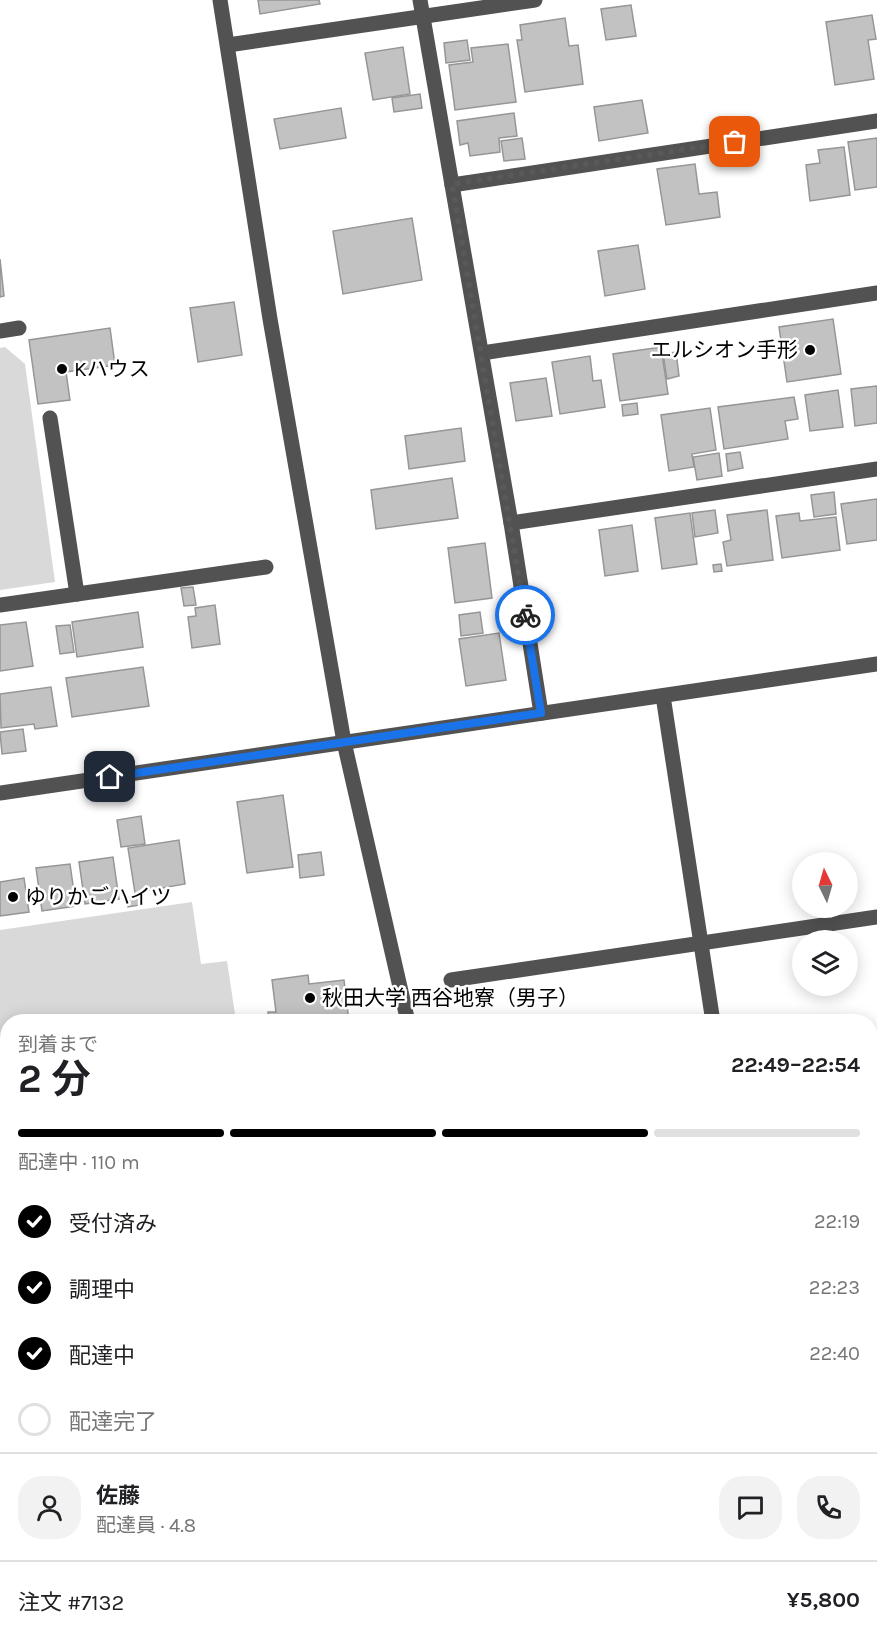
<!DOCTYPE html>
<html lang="ja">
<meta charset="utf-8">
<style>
:root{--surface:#fff;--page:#f2f2f2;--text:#202124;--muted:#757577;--line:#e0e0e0;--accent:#000}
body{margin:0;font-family:Karla,"Noto Sans JP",sans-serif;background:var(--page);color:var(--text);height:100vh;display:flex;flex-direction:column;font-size:22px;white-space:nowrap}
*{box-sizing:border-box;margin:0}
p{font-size:20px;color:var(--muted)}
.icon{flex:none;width:33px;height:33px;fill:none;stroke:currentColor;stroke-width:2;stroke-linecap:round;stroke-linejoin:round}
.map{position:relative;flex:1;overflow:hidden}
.drawer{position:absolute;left:0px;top:1014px;width:878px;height:636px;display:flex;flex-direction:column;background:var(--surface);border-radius:24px 24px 0 0;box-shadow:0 3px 15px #0003}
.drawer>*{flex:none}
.needle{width:39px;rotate:355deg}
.tools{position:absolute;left:792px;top:852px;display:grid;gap:12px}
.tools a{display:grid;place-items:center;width:66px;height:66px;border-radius:50%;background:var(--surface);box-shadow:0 3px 15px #0003;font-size:30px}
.pin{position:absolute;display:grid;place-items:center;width:51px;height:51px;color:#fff;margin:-26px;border-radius:12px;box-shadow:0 3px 9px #0006}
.courier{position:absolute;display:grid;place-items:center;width:60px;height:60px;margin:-30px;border:4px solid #1a73e8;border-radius:50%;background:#fff;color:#222;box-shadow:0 2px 8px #0007}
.head em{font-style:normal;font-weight:700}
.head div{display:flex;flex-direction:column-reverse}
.head{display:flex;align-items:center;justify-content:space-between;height:102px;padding:0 18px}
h1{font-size:39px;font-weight:700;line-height:45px}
.bar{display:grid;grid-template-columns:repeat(4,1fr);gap:9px 6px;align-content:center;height:72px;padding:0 18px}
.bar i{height:8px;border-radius:4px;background:var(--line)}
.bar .current{background:var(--accent)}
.bar p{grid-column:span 4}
.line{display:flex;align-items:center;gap:15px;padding:0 18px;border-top:2px solid var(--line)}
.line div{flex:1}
.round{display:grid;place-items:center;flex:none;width:63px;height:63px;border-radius:24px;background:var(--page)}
ol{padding:0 18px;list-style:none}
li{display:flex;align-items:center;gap:18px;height:66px}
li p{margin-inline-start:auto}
li .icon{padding:6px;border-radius:50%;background:var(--accent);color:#fff;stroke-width:4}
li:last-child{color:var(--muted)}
li i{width:33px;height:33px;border:3px solid var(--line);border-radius:50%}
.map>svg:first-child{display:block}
.green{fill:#d9d9d9}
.building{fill:#c2c2c2;stroke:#969696;stroke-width:1.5}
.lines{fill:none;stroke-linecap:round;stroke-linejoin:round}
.minor{stroke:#525252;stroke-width:15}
.done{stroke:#595959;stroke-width:6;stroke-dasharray:0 10.8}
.route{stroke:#1a73e8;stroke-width:8}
.poi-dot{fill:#000;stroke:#fff;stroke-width:2}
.labels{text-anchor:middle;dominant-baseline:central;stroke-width:5;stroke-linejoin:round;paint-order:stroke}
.poi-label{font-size:21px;fill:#000;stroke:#fff;text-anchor:start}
</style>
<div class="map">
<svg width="877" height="1650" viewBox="0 0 877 1650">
<rect width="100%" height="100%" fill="#fff"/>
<g class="green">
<path d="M5 347 25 364 55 582 0 590V348Z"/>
<path d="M192 902 201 964 227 961 236 1021 8 1022V1230L0 1231V930Z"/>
<path d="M877 1389V1476L870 1477V1390Z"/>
</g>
<g class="building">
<path d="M258 0H319L320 4 260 14Z"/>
<path d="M631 5 636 36 606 40 601 9Z"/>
<path d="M872 15 876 39 868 40 874 79 835 85 826 22Z"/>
<path d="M565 18 569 46 578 45 583 84 525 92 517 40H522L520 25Z"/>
<path d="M467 40 470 60 446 63 444 43Z"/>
<path d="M508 44 516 102 455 110 449 65 473 62 471 48Z"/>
<path d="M403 47 410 94 373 100 365 53Z"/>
<path d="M420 94 422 108 394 112 392 98Z"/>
<path d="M642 100 648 133 599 141 594 107Z"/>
<path d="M341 108 346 138 280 149 274 119Z"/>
<path d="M514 113 517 136 499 138 500 152 470 156 468 143 460 145 457 121Z"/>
<path d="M522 138 525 159 504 161 501 141Z"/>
<path d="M877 138V187L855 190 848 142Z"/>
<path d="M844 147 850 195 810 201 806 165 820 163 818 150Z"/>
<path d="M695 164 699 194 717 192 720 217 666 225 657 169Z"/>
<path d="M412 218 422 280 343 294 333 231Z"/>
<path d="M638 245 645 289 605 296 598 251Z"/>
<path d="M0 259 4 296 0 297Z"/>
<path d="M234 302 242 355 198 362 190 308Z"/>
<path d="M833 319 841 374 787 382 779 327Z"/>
<path d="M110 328 115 365 66 372 70 400 38 404 29 340Z"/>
<path d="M661 347 668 394 620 401 613 354Z"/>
<path d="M676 352 679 376 667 379 663 354Z"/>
<path d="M590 356 593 381 601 380 605 407 560 414 552 362Z"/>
<path d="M546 378 552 416 516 421 510 383Z"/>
<path d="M877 386V423L855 426 851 389Z"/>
<path d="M838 390 843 427 810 431 805 395Z"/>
<path d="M794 397 798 419 785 421 788 439 724 449 718 407Z"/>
<path d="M637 403 638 414 623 416 622 405Z"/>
<path d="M710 408 716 450 692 454 694 467 669 471 661 415Z"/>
<path d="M461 428 465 461 409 469 405 436Z"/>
<path d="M740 452 743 468 728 471 726 454Z"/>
<path d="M719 453 722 476 697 480 693 457Z"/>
<path d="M452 478 458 518 376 529 371 490Z"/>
<path d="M834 492 836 514 814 517 811 495Z"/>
<path d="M877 499V540L847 544 841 504Z"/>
<path d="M715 510 718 533 695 537 692 513Z"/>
<path d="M767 510 773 560 727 566 723 542 731 540 727 515Z"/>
<path d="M690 513 697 564 662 569 655 518Z"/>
<path d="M799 513 800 521 836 517 840 550 782 558 776 516Z"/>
<path d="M632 525 638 571 605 576 599 530Z"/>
<path d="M485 543 492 598 455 603 448 548Z"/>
<path d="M721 564 722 571 714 572 713 565Z"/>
<path d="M193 587 196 605 184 606 181 588Z"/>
<path d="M215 605 220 644 192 648 188 617 196 616 195 608Z"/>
<path d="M138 612 143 647 77 657 72 622Z"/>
<path d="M480 612 483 633 461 636 459 615Z"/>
<path d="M26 622 33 666 0 671V625Z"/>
<path d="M70 625 74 652 60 654 56 626Z"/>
<path d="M499 633 506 680 466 686 459 639Z"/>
<path d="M143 667 149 706 72 717 66 678Z"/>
<path d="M51 687 57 726 35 729 34 724 1 728 0 694Z"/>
<path d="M23 729 26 751 2 754 0 732Z"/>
<path d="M283 795 293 867 247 873 237 802Z"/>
<path d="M141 816 145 844 121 847 117 820Z"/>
<path d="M179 840 185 884 135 893 128 848Z"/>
<path d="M321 852 324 875 300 878 298 855Z"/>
<path d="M113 857 119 899 85 904 79 862Z"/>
<path d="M70 864 76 906 42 911 36 868Z"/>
<path d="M24 878 29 912 0 916V882Z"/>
<path d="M138 895 140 905 128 907 127 897Z"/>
<path d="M308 975 309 984 344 980 349 1022H269L268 1012H276L272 980Z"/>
<path d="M873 1128 877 1195 870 1196V1129Z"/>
<path d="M877 1224V1264H870V1225Z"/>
<path d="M877 1318V1377L873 1378 870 1319Z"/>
<path d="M8 1359V1396L2 1360Z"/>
<path d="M8 1454V1507L0 1509V1455Z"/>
<path d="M877 1490V1531L874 1532 870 1491Z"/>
<path d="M873 1599 877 1650H805L804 1642H870V1600Z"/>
<path d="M8 1637V1642H36L37 1650H0V1638Z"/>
<path d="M61 1642H124L125 1650H62Z"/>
<path d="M137 1642H192L193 1648 138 1650Z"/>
<path d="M227 1642H264L265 1647 228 1650Z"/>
<path d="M454 1642H489L490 1650H455Z"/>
<path d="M572 1642H620L621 1650H561V1645Z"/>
<path d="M630 1642H656V1650H631Z"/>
<path d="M660 1642H722L723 1650H660Z"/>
<path d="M727 1642H786L787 1650H728Z"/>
<path d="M449 1646 450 1650H420Z"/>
</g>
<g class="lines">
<g class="minor">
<path d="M220 0 270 319 344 742 408 1022"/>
<path d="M420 0 452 185 877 121"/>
<path d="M228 45 535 0"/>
<path d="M452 185 511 523 541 713"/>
<path d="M0 331 19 328"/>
<path d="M482 353 877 293"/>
<path d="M50 418 77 594"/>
<path d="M511 523 877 469"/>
<path d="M0 605 266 567"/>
<path d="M663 696 713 1022"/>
<path d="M0 793 877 664"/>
<path d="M451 980 877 917"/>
<path d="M870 1116 877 1115"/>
<path d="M0 1247 8 1245"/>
<path d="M870 1305 877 1304"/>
<path d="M0 1442 8 1441"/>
<path d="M870 1575 877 1574"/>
<path d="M0 1617 8 1616"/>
<path d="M512 1642 513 1650"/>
</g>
</g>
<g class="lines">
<path class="done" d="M525 615 452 184 735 142"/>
<path class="route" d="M110 777 541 713 525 615"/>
</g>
<g class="poi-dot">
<circle cx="810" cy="350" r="6"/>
<circle cx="62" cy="369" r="6"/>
<circle cx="13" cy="897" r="6"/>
<circle cx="310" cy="998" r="6"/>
</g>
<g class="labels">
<g class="poi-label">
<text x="798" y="350" text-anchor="end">エルシオン手形</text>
<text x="74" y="369">Kハウス</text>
<text x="25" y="897">ゆりかごハイツ</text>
<text x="322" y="998">秋田大学 西谷地寮（男子）</text>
</g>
</g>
</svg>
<div class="tools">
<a><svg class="needle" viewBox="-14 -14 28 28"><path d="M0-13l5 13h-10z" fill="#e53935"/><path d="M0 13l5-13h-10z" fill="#757577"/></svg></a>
<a><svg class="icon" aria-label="layers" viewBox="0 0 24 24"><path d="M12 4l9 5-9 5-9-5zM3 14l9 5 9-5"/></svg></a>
</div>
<div class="pin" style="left:735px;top:142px;background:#ea580c"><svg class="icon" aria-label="bag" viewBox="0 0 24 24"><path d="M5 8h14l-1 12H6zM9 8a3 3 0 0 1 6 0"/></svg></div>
<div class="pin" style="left:110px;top:777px;background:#1f2937"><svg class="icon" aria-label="home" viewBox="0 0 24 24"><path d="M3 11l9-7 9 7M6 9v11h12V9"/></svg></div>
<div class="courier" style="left:525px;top:615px"><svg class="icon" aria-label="bike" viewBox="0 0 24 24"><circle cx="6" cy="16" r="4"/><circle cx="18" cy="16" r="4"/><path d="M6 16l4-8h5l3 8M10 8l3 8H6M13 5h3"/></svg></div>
<section class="drawer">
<div class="head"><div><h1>2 分</h1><p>到着まで</p></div><em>22:49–22:54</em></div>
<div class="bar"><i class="current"></i><i class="current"></i><i class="current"></i><i></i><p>配達中 · 110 m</p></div>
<ol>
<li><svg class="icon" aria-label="check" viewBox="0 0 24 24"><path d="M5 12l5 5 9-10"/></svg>受付済み<p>22:19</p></li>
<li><svg class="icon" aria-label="check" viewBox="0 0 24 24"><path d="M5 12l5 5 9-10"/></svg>調理中<p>22:23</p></li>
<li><svg class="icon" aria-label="check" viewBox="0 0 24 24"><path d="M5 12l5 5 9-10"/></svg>配達中<p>22:40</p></li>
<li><i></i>配達完了</li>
</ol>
<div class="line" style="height:108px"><a class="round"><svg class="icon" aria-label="person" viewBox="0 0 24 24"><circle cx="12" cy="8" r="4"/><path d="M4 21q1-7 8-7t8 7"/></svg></a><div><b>佐藤</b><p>配達員 · 4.8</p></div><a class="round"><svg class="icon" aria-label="chat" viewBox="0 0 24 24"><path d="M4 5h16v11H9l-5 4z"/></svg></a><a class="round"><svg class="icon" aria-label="phone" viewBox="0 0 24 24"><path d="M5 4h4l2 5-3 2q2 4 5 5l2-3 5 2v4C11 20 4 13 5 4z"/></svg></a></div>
<div class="line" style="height:78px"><div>注文 #7132</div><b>¥5,800</b></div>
</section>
</div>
